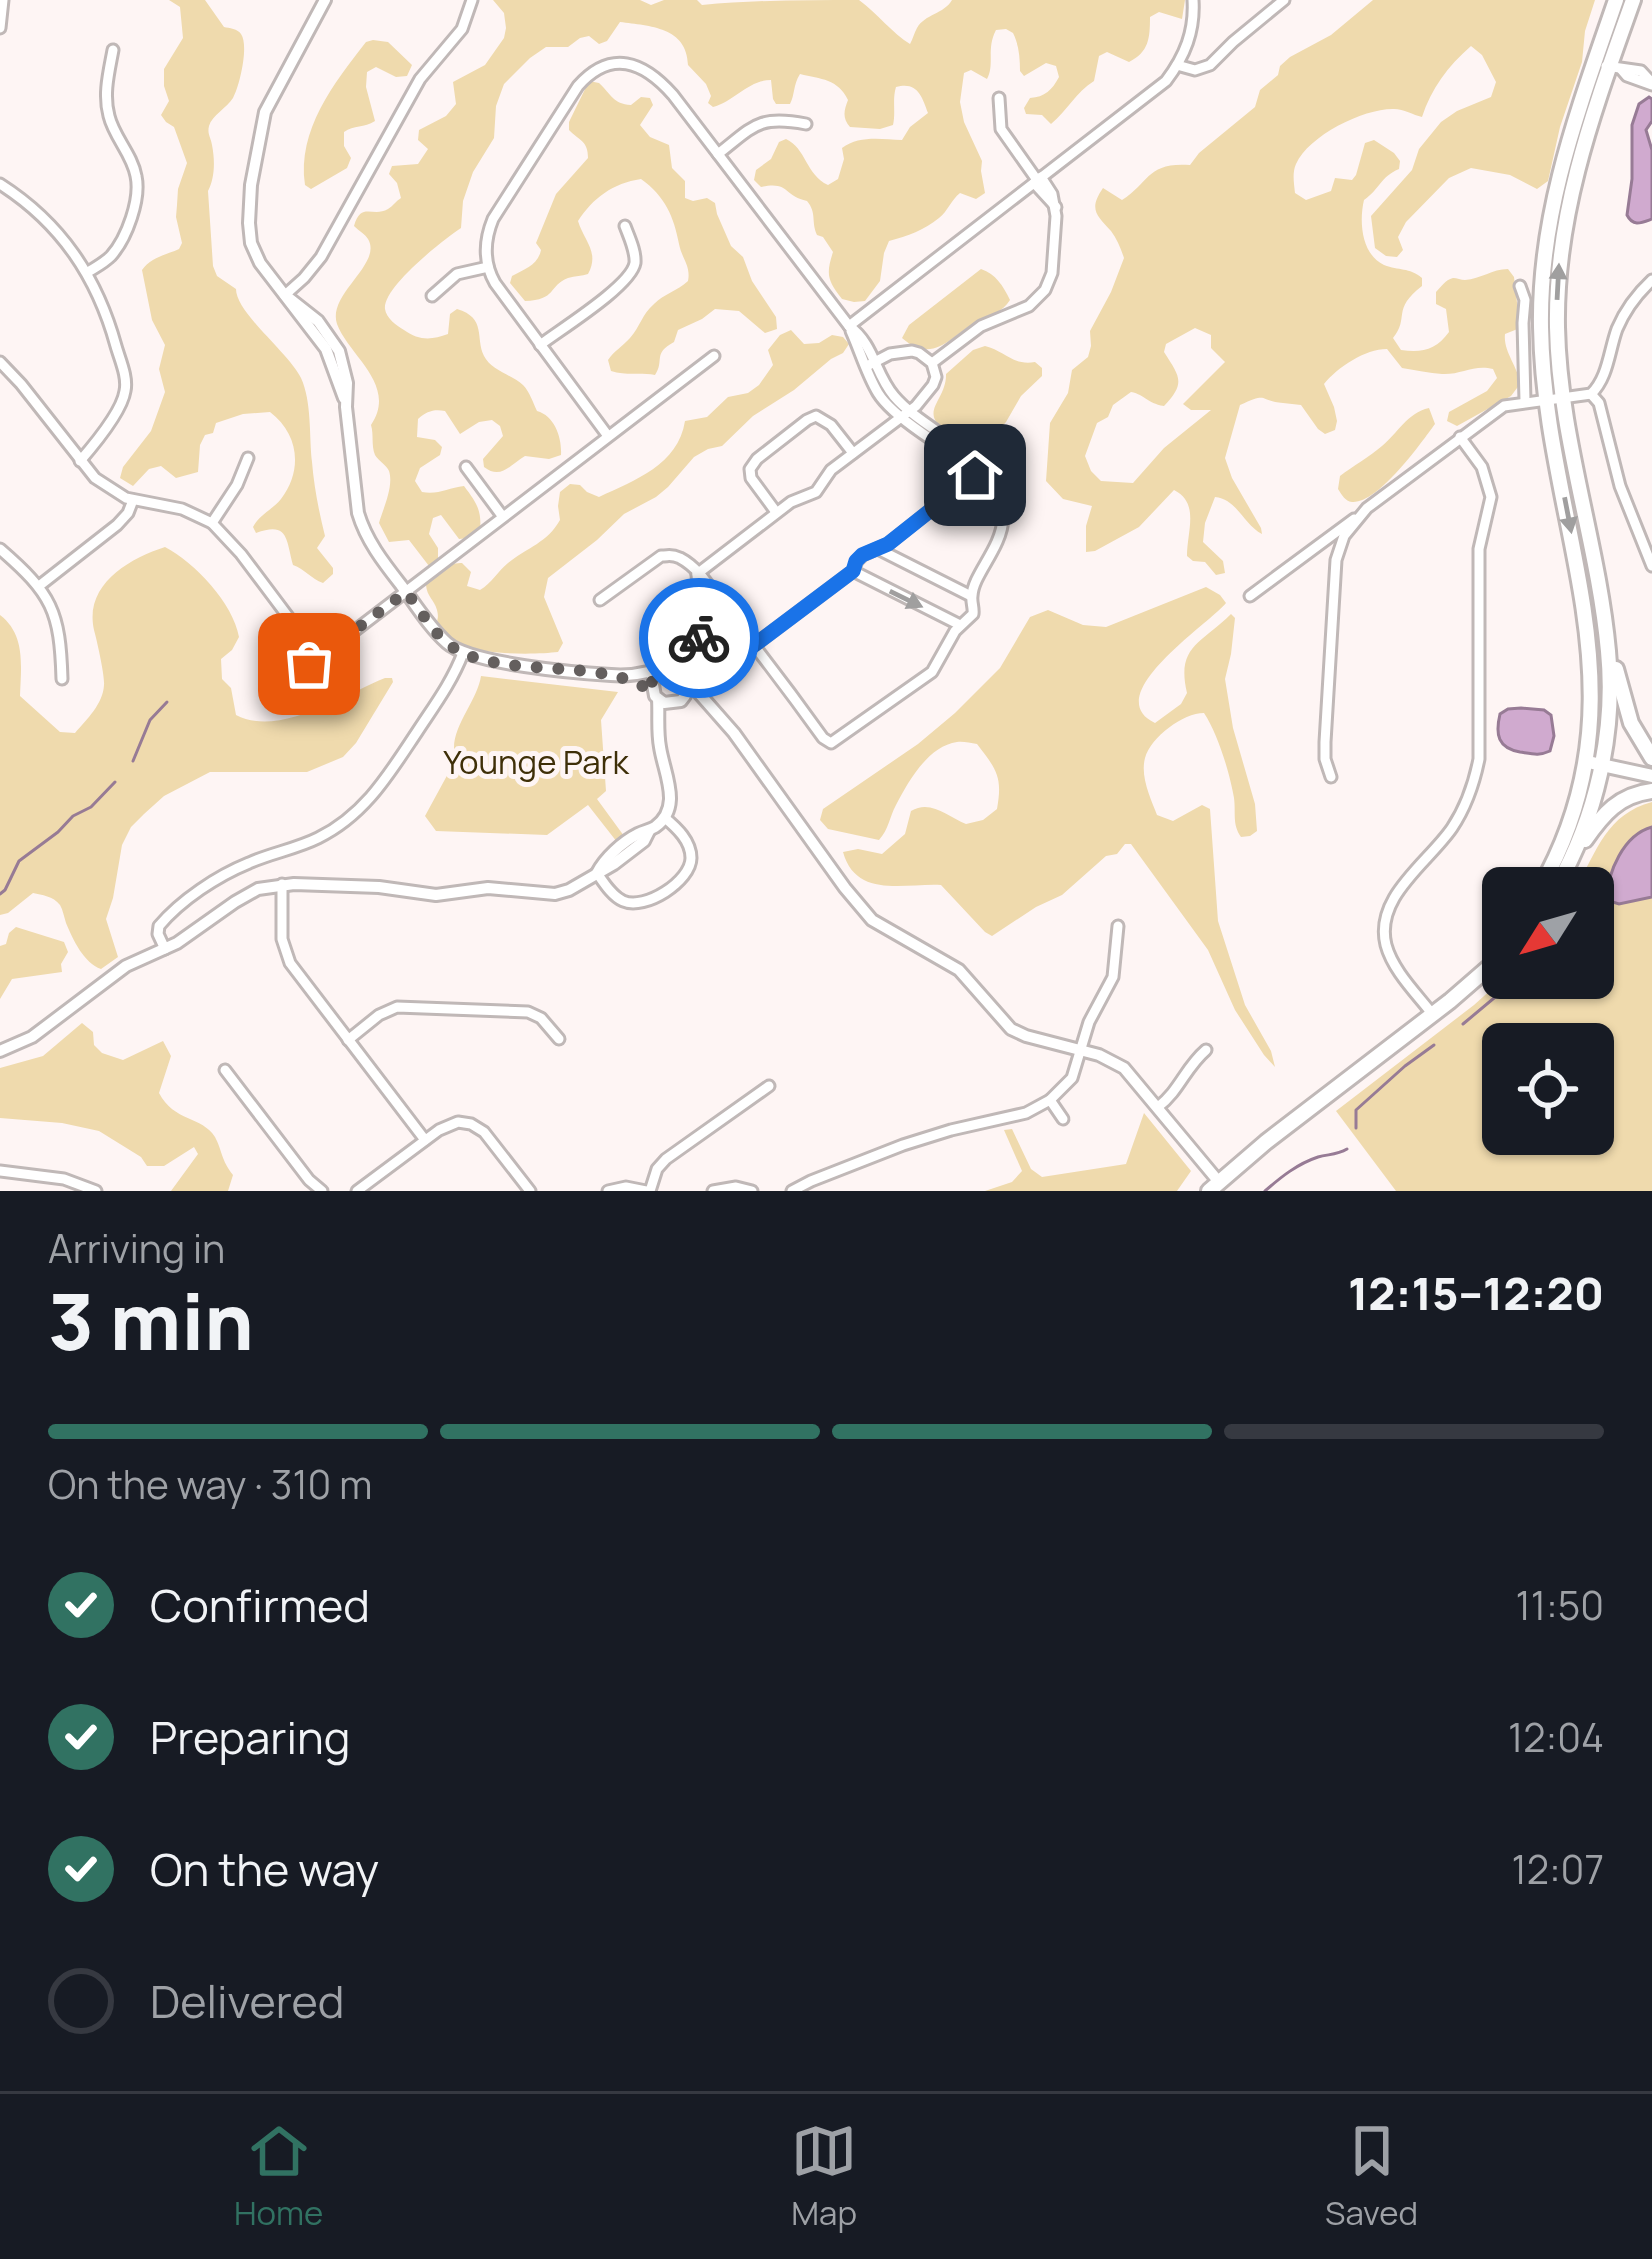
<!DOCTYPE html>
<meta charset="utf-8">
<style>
:root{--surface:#171b24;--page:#20242c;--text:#f1f3f6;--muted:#9ea1a6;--line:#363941;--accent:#317262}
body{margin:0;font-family:Manrope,sans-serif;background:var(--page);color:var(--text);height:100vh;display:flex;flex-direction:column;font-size:45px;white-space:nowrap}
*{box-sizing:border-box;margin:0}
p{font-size:39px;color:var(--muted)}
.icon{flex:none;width:66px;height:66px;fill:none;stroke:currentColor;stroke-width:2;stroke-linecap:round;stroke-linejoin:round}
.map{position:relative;height:1191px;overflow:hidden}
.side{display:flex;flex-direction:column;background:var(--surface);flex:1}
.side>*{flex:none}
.needle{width:78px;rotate:233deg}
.fabs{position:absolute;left:1482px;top:867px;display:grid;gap:24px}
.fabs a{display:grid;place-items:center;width:132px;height:132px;border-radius:18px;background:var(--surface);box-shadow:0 3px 9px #0004;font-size:60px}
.pin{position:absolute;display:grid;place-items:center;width:102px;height:102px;color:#fff;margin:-51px;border-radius:24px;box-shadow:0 6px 18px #0006}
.courier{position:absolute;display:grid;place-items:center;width:120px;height:120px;margin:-60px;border:9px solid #1a73e8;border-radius:50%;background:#fff;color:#222;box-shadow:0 3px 15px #0007}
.summary em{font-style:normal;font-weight:800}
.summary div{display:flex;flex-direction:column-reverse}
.summary{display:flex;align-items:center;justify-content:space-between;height:204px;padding:0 48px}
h1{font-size:78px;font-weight:800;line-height:90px}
.bar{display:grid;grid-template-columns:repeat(4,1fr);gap:18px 12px;align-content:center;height:144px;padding:0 48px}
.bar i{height:15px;border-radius:9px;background:var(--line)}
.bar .on{background:var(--accent)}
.bar p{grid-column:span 4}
ol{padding:0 48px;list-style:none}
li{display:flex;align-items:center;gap:36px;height:132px}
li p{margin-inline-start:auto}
li .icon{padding:12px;border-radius:50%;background:var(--accent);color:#fff;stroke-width:4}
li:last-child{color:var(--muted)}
li i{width:66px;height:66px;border:6px solid var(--line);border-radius:50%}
.tabs{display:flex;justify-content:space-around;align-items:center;height:168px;border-top:3px solid var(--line);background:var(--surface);font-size:33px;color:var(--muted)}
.tabs a{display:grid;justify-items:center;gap:6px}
.tabs .on{color:var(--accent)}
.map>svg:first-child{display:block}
.green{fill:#efdaad;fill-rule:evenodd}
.water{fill:#d0aacf;stroke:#977b95;stroke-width:3}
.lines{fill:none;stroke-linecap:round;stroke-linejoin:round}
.stream{stroke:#977b95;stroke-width:3}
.minor-casing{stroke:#c0b8b7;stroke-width:15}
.tertiary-casing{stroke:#c0b8b7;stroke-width:16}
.secondary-casing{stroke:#c0b8b7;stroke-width:18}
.primary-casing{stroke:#c0b8b7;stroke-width:20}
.minor{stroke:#fff;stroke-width:9}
.tertiary{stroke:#fff;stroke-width:10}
.secondary{stroke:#fff;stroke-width:12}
.primary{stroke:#fff;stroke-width:14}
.oneway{fill:#a09f9f}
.done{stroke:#645f5e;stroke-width:12;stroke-dasharray:0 21.6}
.route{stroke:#1a73e8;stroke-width:15}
.labels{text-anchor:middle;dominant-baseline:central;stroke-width:10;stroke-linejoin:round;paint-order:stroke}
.park-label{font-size:33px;fill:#3e2f08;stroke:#fef5f4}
</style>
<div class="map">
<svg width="1652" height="1191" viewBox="0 0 1652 1191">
<rect width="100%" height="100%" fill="#fef5f4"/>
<g class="green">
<path d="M169 0H205L224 27C229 28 238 29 241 34 249 45 240 85 233 98 227 108 212 115 209 126 207 134 211 138 212 145 215 160 215 178 208 191L213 266 217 276 236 289C236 313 289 353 301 378 312 402 309 436 312 462 314 487 319 512 325 536L317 548 333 568V574L323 583C311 579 305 569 293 565 286 540 289 521 256 533L253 527C260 514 272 510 281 499 303 470 299 434 270 412L243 414 216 423 213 433 205 435 200 445 198 472 176 478 161 466 149 469 133 486 120 478 123 467 151 431 165 392 159 369 165 345 152 320 142 270C151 257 166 255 179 249L182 243 176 217 177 205 178 189 187 163 174 127 166 122 161 115 169 101 164 86V69L183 38 180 7Z"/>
<path d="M493 0H640L651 5 664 0H697L702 5C753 0 808 0 859 0 877 13 893 34 910 44 913 39 914 33 917 28 925 14 944 14 952 0H1185L1182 19 1159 12 1150 17C1150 38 1149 52 1129 62L1107 52 1099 56 1094 81C1076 92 1067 111 1051 124L1042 115 1026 114 1024 108 1030 98C1045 97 1052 90 1059 77L1056 66 1046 63 1024 76 1020 71C1020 58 1019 45 1013 33L1006 29 996 30C986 49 995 64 987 79L971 70 964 73 960 102 964 122 982 161 981 171 985 193 976 199 960 193C951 200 948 211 939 218 924 230 908 236 889 241L884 253 880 281 865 301 854 302 842 299C827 280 826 274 833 252L823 237 817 235C811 222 817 213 807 201 783 196 790 181 761 187L754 180 756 170 771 159 779 142 786 139C806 148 806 175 828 185L838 179 844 159 842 148C859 135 881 139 902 140L910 127 928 113C922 96 917 81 896 87 892 100 896 112 893 125L880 129 850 127C842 118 844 110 848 100 838 79 821 79 800 74 793 85 795 94 790 104H776L773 99 771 80C748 80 735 101 713 107L708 103 711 96 706 84 688 65C687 27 650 26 620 22L607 41 599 44 589 36 580 38 568 47H546L530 58 504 84 496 106 494 138 473 172 463 201 461 228C444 239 382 288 385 309 386 318 397 326 404 330 419 341 432 340 448 334L450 314 457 309C487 318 475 338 484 356 491 370 512 375 523 385 530 392 533 403 537 411 555 416 562 438 561 455L549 459 525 456C510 465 501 480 484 467L483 459 503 436 500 426 492 420 479 422 460 434 445 411C434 409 427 411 418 419L417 437 435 440 442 447 440 455 420 468 415 481 422 492C438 495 448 488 464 486 476 502 482 510 480 530L469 538 459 539 441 515 433 518 429 534 438 548V560L429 566 409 540 389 542 379 523C383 509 394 486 389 471 387 466 378 460 375 455 371 445 374 435 371 425 398 385 349 356 337 324 327 294 383 264 368 239 365 234 359 231 354 226 361 201 373 218 388 209 393 206 396 201 401 198L397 183 389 174 392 166 418 164 428 149 418 140 419 130 446 116 456 104 453 82 485 65 504 38 506 28 504 13Z"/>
<path d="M1373 0H1595L1585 31 1582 62 1560 127 1548 181 1537 189 1510 175 1471 168 1449 178 1406 222 1398 237 1403 250 1397 257 1386 256 1375 248 1371 216 1412 170 1419 149 1441 122 1457 111 1491 97 1496 82 1482 55 1471 46C1448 66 1431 89 1422 117 1413 115 1404 109 1394 109 1365 108 1309 135 1296 164 1292 173 1294 183 1295 193L1306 200 1331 191 1335 178 1352 180 1356 175 1365 143 1374 140 1394 153 1400 161 1399 169C1380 177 1380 189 1364 200 1359 221 1361 254 1384 265 1399 271 1409 267 1422 278V286C1391 310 1410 317 1393 338L1401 350C1422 353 1436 350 1449 332L1446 309 1436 304V292C1441 287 1445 280 1453 278 1457 278 1461 280 1465 280 1481 279 1492 269 1508 269L1514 277 1520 328 1505 334C1503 352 1518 366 1520 384L1511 396 1457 426 1447 421 1449 412 1487 391 1497 378 1493 369C1474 364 1461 375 1442 374 1429 373 1416 370 1402 368L1387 349C1365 349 1338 367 1324 384L1334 407 1337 421 1335 430 1325 434 1318 429 1301 405C1295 404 1289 404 1283 403 1258 401 1270 391 1240 405L1225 458 1232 478 1261 528 1262 534C1244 525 1237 499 1215 497L1205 523 1203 542 1223 561 1225 573 1216 575 1205 562 1193 561 1187 556C1187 531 1200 503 1174 490L1139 527 1095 551 1086 552V526L1092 506 1063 499 1046 481 1050 423 1068 393 1072 370 1088 357 1091 346 1090 331 1111 292 1124 258C1121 249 1117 239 1111 231 1097 215 1088 210 1103 188L1122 200C1150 182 1147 162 1190 165L1199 153 1255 107 1260 90 1278 75 1280 66 1290 57 1331 35ZM1195 328 1211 335V348L1225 362 1183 404 1191 410H1211L1164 448 1133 483 1101 481 1091 471 1085 456 1097 423 1108 417 1113 405 1131 392C1146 395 1146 403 1164 406 1186 383 1180 377 1164 352L1166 344Z"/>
<path d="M373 40 388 42 412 65 407 76 396 77 376 67 367 72 366 87 375 121C364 128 354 125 344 132V146L351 158 347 168 311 189 305 185C297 130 334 83 366 42Z"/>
<path d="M589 81 599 83C611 94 613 104 631 105L641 97 650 98 653 105 640 125 650 137 669 145 672 168 685 181V198L693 201 707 198 715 203 717 214 731 246 743 257 752 281 776 317 777 329 765 333 739 311 715 309 702 319 678 330 674 342C652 354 665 360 655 375 640 372 626 376 611 371L608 360C615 350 622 347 630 338 640 327 642 314 654 304 664 294 677 291 688 281 691 266 682 259 679 244 674 217 665 196 641 179 613 183 593 198 578 221 584 241 600 252 588 274 582 276 575 276 568 278 548 286 557 300 525 301L510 283 512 276C525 269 538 265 541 250L536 243 556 194 588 158C588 141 580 141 569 130V122Z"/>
<path d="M981 269C996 274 1003 286 1010 300 1002 313 991 314 978 321 951 335 934 366 902 338L909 325Z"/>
<path d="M791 330 804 344 819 343 832 335 843 337 849 344 843 353 831 359 794 390 753 416 722 446 708 449 694 457 668 487 656 497 624 514 597 540 548 578 544 597 563 643 558 652C532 655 454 657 440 629 434 618 440 622 437 610 434 599 427 597 426 585 436 575 448 562 462 563L471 572 467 586 480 590C492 583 497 572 508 563 528 547 547 543 560 520L558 506 560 492 570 484 580 485 587 492 599 497C635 480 678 465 685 421L707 417 728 397 748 393 759 385 773 365 768 350 780 335Z"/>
<path d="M985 346C1005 351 1013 366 1035 362L1042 368V376L1021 396 1006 422 998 431 975 432 959 437C910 415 947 403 946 374L973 350Z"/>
<path d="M1429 408 1435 424C1421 443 1378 504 1352 502 1345 501 1342 495 1338 489L1340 476C1353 466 1369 457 1382 446 1398 433 1407 413 1429 408Z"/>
<path d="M165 547C195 563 233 603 239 637L232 650 221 659 222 679 231 688 236 715C279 738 345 694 385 678H392L393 682 356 743 343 757 307 772H210L164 796 144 814 131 827 122 845 113 898 106 919 118 957 101 969C84 963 73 940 66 923 64 917 63 910 60 905 53 896 42 895 33 893L8 913 0 915V615C26 635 21 666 20 696L60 732 75 733C87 719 103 704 104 685 105 676 97 641 94 630 84 585 128 559 165 547Z"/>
<path d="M1206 587 1220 595 1226 603C1209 624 1098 696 1155 723L1181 704 1187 693C1176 646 1201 644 1231 614L1235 618 1231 654 1225 679 1233 728 1255 804 1257 831 1250 836 1241 837C1232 824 1236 813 1234 798 1230 774 1218 734 1204 713 1183 713 1151 737 1145 758 1140 777 1151 799 1157 815L1173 821 1202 805 1210 809 1218 921 1245 1005 1271 1051 1275 1067 1264 1055 1235 1010 1208 950 1131 844H1125L1117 854 1106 856 1062 895 1036 907 992 936 985 932 941 885C905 883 856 899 843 852L858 849 882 854 905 834 911 811C931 799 948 817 966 824L983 820 997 809C1003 776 996 769 977 744 970 743 963 741 957 742 928 746 908 782 896 805 889 818 889 829 879 840L828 829 820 820 823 809 918 744 955 713 1000 668 1030 617 1048 610 1083 625 1106 627Z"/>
<path d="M481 676 618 692 601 720 606 791 597 799 624 836 617 842 588 805 547 835 436 831 425 816 456 759C446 732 477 703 481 676Z"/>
<path d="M1652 802V1191H1396L1336 1111 1474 1005 1504 978H1593V888H1576C1597 850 1607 814 1652 802ZM1503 1044H1593V1134H1503Z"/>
<path d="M16 927 64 942 68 952 61 964 62 972 12 979 0 999V946L6 944 9 933Z"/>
<path d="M82 1023 93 1032 94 1045 102 1053 123 1060 163 1041 171 1056 159 1093C174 1122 202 1116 215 1137 222 1150 221 1160 233 1175L228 1191H171L198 1154 194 1147 164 1166H147L141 1157 99 1131 62 1123 0 1118V1068L43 1056Z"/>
<path d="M1144 1113 1191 1171 1177 1191H985L1012 1182 1022 1171 1004 1130 1012 1129 1031 1169 1042 1177 1126 1164Z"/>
</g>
<g class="water">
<path d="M1649 97 1652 99V121L1646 130 1652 150V219C1641 223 1633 227 1627 215L1632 179V125L1639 104Z"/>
<path d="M1521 708 1544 710 1551 715 1554 736 1550 751C1539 756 1533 754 1520 752 1498 748 1495 735 1500 714L1508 709Z"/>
<path d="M1652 827V897L1619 904 1606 900C1608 872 1623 835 1652 827Z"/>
</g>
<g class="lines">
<g class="stream">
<path d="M133 761 150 720 167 702"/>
<path d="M0 894 5 890 19 861 58 832 73 816 91 807 115 782"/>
<path d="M1593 911 1606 900"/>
<path d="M1463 1024 1518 978"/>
<path d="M1356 1128V1110L1405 1066 1434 1045"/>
<path d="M1265 1191C1281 1177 1297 1164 1318 1157 1329 1154 1337 1155 1347 1149"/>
</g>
<g class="minor-casing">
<g id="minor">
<path d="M0 28 3 0"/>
<path d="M1177 65 1195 70 1210 65 1233 42 1284 0"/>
<path d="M1606 66 1641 71 1652 83"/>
<path d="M1621 69 1627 76 1652 85"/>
<path d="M999 98 1001 129 1037 180"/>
<path d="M718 154C754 126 758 115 806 124"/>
<path d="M1034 183 1056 207"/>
<path d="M0 184C61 223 97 277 116 346 120 360 128 377 125 391 122 411 93 446 80 461"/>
<path d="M88 272C96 267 104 263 111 256 127 238 141 199 136 176 132 154 114 137 109 116 103 94 109 72 113 50"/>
<path d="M1520 286 1525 300 1523 323 1525 401"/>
<path d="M285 295 304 278 321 257 420 79 462 29 472 0"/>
<path d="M432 296 457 274 488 267"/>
<path d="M849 326 1166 81C1185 56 1195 31 1193 0"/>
<path d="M851 331C860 351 867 375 878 393 894 419 951 452 978 468"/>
<path d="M540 345C561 329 631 286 635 263 636 251 629 237 625 226"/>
<path d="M0 362 21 384 95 478 126 498 182 509 212 523 241 554 319 658"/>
<path d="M932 363 981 326 1029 306 1045 290 1052 273 1056 216 1052 194 1041 177"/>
<path d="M1591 394 1599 403 1620 486 1652 566"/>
<path d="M466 467 503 517"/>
<path d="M776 512 751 478 750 469 757 459 807 420 816 416 831 425 853 453"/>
<path d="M212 523 237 485 248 458"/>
<path d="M0 549C52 594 60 611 62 679"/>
<path d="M878 549 971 596"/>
<path d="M853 571 960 625"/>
<path d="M697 574 791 502 816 492 831 470 916 406 933 385 936 377 932 363 919 353 912 351 890 354 867 366"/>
<path d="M697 574C697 601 728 637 753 646"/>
<path d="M39 586 117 525 128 513 133 500"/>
<path d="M1250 596 1354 519"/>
<path d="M600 600 661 556C670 556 671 554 680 558 703 570 714 596 730 615 762 655 793 696 823 738L831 743 932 672 955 631 973 614C974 608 971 602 972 596 973 574 1002 548 1003 518 1003 456 927 435 894 396 875 374 874 344 849 326L673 95C643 61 611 49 578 86L493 219C484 241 483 262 495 283L608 436"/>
<path d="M753 646 853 571 857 561 863 555 888 544 981 470"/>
<path d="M664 666 699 623 720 612"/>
<path d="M270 675 292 672 319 658 714 356"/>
<path d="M689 677C688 643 701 639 722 618"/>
<path d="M1331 777 1325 759V742L1336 560 1344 536 1367 508 1504 406 1591 394C1608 378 1609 351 1617 329 1625 310 1637 294 1652 280"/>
<path d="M597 873C604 883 612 896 623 901 645 911 691 881 691 858 691 841 677 828 665 818"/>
<path d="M282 884V939L290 963 425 1140"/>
<path d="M165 949 158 934 159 926C181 900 217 876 249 863 271 853 296 849 318 838 365 815 389 774 417 732 434 706 452 682 463 653"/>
<path d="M1433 1015C1417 994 1393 971 1386 945 1374 897 1428 863 1452 828 1466 807 1474 784 1479 759V549L1491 497 1482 467 1460 437"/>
<path d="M348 1040 379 1015 397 1007 528 1012 541 1018 559 1039"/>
<path d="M225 1070 309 1180 322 1191"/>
<path d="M1050 1100 1063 1119"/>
<path d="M1158 1107C1180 1090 1185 1068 1206 1050"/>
<path d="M0 1171 64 1179 96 1191"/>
<path d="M357 1191 439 1130 458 1122 471 1124 484 1132 530 1191"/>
<path d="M608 1191 626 1187 646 1191"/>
<path d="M650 1191 657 1169 666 1159 769 1086"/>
<path d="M713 1191 736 1187 752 1191"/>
<path d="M792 1191 811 1181 903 1145 951 1130 1026 1113 1050 1100 1072 1078 1089 1022 1113 977 1118 926"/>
</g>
</g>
<g class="tertiary-casing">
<g id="tertiary">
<path d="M325 0 265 112 251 185 249 223 251 243 260 263 326 349 344 398"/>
<path d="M285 295 318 321 339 351 347 383 346 407 358 513C366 540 383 562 401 585 415 604 429 627 447 643 471 664 576 673 611 675 623 676 636 675 648 672 657 670 666 663 675 665 695 669 691 690 681 701L664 703 655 696 652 679 659 668"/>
<path d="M690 683 734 733 845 888 872 920 959 970 1011 1029 1026 1036 1099 1055 1124 1068 1219 1182"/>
<path d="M597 873C605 858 622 842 638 834 644 831 650 830 655 827 683 807 664 774 660 747 657 731 659 715 658 699"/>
<path d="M0 1051 32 1037 126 966 177 943 235 902 258 889 294 884 379 887 436 895 488 888 555 894 569 890 614 864 644 841 649 831"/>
</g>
</g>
<g class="secondary-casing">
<path id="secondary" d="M1588 762 1652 776"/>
</g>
<g class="primary-casing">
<g id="primary">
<path d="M1616 669 1631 723 1652 758"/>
<path d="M1585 840C1603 814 1619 795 1652 791"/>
<path d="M1540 888C1652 691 1544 528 1541 327 1539 211 1579 108 1616 0"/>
<path d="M1556 888C1596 818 1616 732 1608 651 1598 542 1559 437 1557 327 1555 211 1595 107 1633 0"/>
<path d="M1209 1191 1266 1142 1450 1001 1503 955"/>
</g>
</g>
<use href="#minor" class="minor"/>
<use href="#tertiary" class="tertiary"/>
<use href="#secondary" class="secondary"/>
<use href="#primary" class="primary"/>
</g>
<defs><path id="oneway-solid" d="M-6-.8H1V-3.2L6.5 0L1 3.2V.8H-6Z" transform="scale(3)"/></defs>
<g class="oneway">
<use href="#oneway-solid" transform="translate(1558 282) rotate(-87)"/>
<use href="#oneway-solid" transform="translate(1568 515) rotate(79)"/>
<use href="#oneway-solid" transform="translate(906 599) rotate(26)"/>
</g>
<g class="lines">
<path class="done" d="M309 664 406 592C421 610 434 636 454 648 504 680 604 656 652 692V679L664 666 676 665 689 677 691 651 699 638"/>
<path class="route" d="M699 638 721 621 742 642 753 646 853 571 856 561 862 555 888 544 975 475"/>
</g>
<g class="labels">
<g class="park-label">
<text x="536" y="761">Younge Park</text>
</g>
</g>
</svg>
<div class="fabs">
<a><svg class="needle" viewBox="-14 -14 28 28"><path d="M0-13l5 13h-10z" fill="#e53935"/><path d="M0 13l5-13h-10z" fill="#9ea1a6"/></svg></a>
<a><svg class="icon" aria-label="locate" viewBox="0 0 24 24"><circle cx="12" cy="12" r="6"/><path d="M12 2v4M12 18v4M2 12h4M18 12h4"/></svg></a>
</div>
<div class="pin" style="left:309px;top:664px;background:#ea580c"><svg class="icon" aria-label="bag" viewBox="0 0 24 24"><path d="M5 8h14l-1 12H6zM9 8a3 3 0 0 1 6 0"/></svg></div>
<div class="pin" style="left:975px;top:475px;background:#1f2937"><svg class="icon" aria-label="home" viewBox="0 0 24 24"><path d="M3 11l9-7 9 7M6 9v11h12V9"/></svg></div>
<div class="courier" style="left:699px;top:638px"><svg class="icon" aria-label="bike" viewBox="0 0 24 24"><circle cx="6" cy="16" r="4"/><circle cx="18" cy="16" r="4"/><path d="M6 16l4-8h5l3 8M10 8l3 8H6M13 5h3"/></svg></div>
</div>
<section class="side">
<div class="summary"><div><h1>3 min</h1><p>Arriving in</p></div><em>12:15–12:20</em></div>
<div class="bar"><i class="on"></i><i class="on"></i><i class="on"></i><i></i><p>On the way · 310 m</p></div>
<ol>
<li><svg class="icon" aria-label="check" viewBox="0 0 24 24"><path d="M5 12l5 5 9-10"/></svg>Confirmed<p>11:50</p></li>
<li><svg class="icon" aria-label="check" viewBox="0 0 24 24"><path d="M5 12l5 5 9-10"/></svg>Preparing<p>12:04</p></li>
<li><svg class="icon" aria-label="check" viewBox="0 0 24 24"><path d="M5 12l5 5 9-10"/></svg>On the way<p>12:07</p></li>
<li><i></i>Delivered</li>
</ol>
</section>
<nav class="tabs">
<a class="on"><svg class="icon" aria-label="home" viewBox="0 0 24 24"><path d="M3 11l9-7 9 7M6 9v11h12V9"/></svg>Home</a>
<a><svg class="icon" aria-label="map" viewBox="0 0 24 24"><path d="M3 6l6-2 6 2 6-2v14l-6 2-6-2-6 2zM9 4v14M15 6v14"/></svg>Map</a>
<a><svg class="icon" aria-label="saved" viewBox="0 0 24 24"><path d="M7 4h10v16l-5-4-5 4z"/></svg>Saved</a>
</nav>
